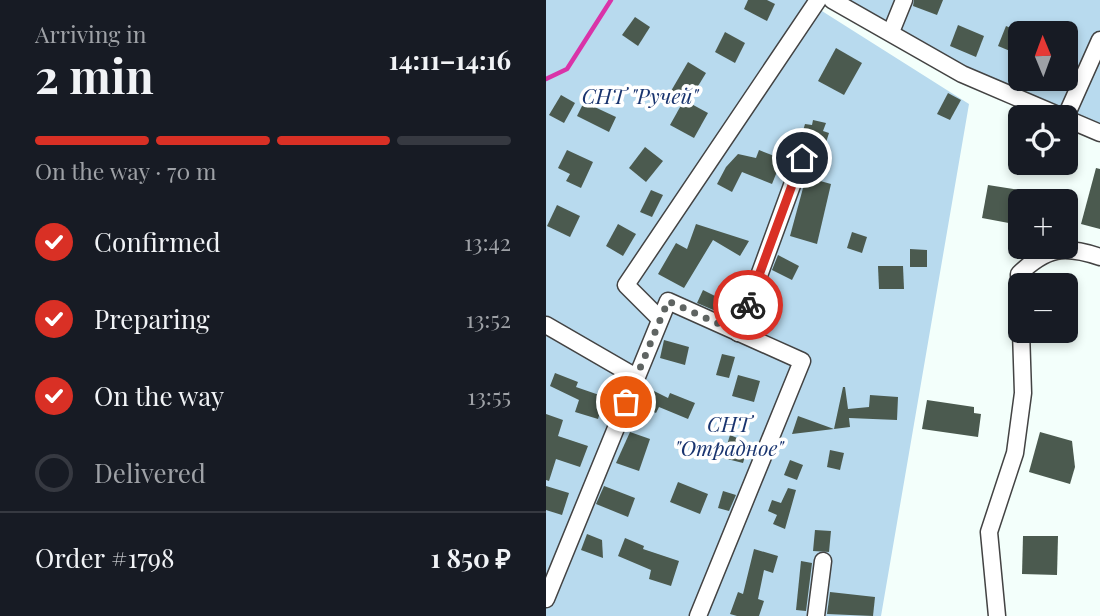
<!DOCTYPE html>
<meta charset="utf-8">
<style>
:root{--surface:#171b24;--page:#242831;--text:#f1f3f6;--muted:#9ea1a6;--line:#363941;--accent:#d93025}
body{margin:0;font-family:"Playfair Display",serif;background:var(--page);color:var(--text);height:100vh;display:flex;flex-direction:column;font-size:26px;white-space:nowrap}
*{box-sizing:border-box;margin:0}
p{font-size:23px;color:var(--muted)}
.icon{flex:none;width:38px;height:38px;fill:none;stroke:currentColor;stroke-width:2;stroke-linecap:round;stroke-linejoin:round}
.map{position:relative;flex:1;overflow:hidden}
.drawer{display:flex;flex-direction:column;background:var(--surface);width:546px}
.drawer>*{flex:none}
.needle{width:46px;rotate:359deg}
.buttons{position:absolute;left:462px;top:21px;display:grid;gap:14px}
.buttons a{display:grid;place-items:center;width:70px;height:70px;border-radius:10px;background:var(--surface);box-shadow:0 4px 10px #0003;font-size:35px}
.pin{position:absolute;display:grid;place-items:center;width:60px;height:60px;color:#fff;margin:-30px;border:4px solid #fff;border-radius:50%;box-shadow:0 2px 7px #0007}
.courier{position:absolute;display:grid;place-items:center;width:70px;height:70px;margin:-35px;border:5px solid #d93025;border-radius:50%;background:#fff;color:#222;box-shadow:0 2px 9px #0007}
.headline em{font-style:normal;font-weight:700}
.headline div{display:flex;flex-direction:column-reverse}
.headline{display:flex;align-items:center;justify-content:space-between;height:119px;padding:0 35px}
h1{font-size:46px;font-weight:700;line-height:52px}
.bar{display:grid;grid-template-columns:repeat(4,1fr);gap:10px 7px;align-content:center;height:84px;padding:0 35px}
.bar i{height:9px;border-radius:5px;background:var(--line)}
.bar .on{background:var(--accent)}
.bar p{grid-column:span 4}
.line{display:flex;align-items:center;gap:18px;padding:0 35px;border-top:2px solid var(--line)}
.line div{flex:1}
ol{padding:0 35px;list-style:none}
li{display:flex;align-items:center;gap:21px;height:77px}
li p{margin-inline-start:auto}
li .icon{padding:7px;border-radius:50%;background:var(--accent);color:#fff;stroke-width:4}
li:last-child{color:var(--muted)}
li i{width:38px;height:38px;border:4px solid var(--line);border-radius:50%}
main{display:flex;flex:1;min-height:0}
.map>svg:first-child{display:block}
.green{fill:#b8daee;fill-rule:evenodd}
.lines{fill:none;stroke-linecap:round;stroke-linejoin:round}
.stream{stroke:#d933a8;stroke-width:4.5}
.building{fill:#4b5a4f}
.minor-casing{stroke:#434343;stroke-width:19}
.minor{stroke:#fff;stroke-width:16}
.done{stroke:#5f6462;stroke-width:7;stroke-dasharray:0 12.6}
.route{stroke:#d93025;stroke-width:9}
.labels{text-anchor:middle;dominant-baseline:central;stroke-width:7;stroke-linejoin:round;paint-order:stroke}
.park-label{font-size:21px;font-style:italic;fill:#19346f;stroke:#fff}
</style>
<main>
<section class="drawer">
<div class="headline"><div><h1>2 min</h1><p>Arriving in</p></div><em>14:11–14:16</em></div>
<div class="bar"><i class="on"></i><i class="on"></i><i class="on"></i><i></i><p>On the way · 70 m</p></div>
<ol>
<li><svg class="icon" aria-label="check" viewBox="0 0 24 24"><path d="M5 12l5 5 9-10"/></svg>Confirmed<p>13:42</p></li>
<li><svg class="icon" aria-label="check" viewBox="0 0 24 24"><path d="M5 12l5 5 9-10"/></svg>Preparing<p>13:52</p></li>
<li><svg class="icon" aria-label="check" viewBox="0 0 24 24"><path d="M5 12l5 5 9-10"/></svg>On the way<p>13:55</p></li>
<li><i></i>Delivered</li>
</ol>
<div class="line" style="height:91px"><div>Order #1798</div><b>1 850 ₽</b></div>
</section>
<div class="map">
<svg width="554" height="616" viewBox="0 0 554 616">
<rect width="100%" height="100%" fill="#f3fffb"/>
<g class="green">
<path d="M0 0H271L268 6 423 104 335 616H0Z"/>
<path d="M287 0H554V133L416 74ZM474 33H520V79H474Z"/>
</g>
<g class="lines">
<path class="stream" d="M0 79 21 69 65 0"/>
</g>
<g class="building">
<path d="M202 0H221L229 4 221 21 198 9Z"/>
<path d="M368 0H397L391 15 367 6Z"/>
<path d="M89 17 104 27 92 46 76 35Z"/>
<path d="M412 25 438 36 430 57 404 46Z"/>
<path d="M460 26 474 32V55L452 46Z"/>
<path d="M179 32 199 43 189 63 169 52Z"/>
<path d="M290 48 316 63 298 95 272 81Z"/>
<path d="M142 62 160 73 143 101 125 91Z"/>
<path d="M402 93 415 100 404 120 391 114Z"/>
<path d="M15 95 29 103 18 123 3 115Z"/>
<path d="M138 100 162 113 148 138 124 125Z"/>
<path d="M38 102 70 117 63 132 31 116Z"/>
<path d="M267 120 280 123 277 131 283 133 276 155 252 148 259 124 266 125Z"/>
<path d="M99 147 117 161 100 182 83 168Z"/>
<path d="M21 150 47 162 35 188 20 181 24 174 12 168Z"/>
<path d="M213 150 236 159 226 184 196 172 186 192 171 184 180 167 192 154 210 158Z"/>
<path d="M550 168 554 169V229L535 224Z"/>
<path d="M260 177 285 184 271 244 244 236Z"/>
<path d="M442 185 474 190V225L436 218Z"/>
<path d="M105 190 117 195 106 217 94 212Z"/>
<path d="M11 205 34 216 24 237 1 226Z"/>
<path d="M72 224 90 234 77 256 60 246Z"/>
<path d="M150 224 203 241 194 256 167 240 138 288 112 274 130 243 141 249Z"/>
<path d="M306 232 321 237 316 253 301 248Z"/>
<path d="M364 249 381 250V267H364Z"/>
<path d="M232 255 253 266 246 280 226 270Z"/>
<path d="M332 266H357L358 289H333Z"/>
<path d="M157 290 177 300 172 312 151 303Z"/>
<path d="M118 340 143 347 139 365 114 358Z"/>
<path d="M176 354 189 357 183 378 170 375Z"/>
<path d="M9 373 32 382 30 387 59 397 52 419 29 412 33 400 4 386Z"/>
<path d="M192 375 214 381 208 402 186 396Z"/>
<path d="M297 387H299L302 409 323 407 324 395 352 397 351 420 303 418 304 427 288 429Z"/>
<path d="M104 389 122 398 124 393 149 403 142 419 113 407 110 413 96 406Z"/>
<path d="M381 400 428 407V413L435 414 432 437 376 429Z"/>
<path d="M0 414 17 420 12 436 42 446 34 467 10 459 3 481 0 480Z"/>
<path d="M252 416 288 429 246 434Z"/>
<path d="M84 432 104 439 93 471 70 463Z"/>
<path d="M494 432 526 441 529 467 524 484 483 472Z"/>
<path d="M184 435 203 443 197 463 177 458Z"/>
<path d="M284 450 298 453 294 470 281 467Z"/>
<path d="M244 460 257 465 251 480 238 475Z"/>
<path d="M132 482 162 494 154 514 124 502Z"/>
<path d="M0 486 23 493 16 515 0 510Z"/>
<path d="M58 486 89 498 82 517 50 504Z"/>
<path d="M242 488 250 490 239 529 227 524 231 515 222 511 226 500 235 503Z"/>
<path d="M177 491 190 495 183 511 172 508Z"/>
<path d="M269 530 285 531 283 552 267 551Z"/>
<path d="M41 534 56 540 57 558 35 550Z"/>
<path d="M477 536H512L511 575 476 574Z"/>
<path d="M79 538 98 546 97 549 133 561 125 586 103 579 105 570 72 556Z"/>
<path d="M208 549 232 556 227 573 218 570 212 599 218 601 213 616H191L184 614 192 592 197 594Z"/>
<path d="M255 561 266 563 260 611 250 610Z"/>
<path d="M284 592 329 597 327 616 281 614Z"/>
</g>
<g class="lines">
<g class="minor-casing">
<g id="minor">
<path d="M286 0 416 74 554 133"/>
<path d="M345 32 358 0"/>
<path d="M520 116 554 40"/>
<path d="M114 319 80 285 272 0"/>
<path d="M474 321 473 274C501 247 518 245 554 257"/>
<path d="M0 325 90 377"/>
<path d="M192 333 256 158"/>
<path d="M0 599 122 301 256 361 152 616"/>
<path d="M270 616 277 561"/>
<path d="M451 616 443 532 469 453 477 393 475 331"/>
</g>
</g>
<use href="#minor" class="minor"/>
</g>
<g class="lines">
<path class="done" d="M80 402 122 301 191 332 202 305"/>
<path class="route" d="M202 305 256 158"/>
</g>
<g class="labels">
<g class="park-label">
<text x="94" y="95">СНТ "Ручей"</text>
<text x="183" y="423">СНТ<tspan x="183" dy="24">"Отрадное"</tspan></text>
</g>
</g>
</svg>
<div class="buttons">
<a><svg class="needle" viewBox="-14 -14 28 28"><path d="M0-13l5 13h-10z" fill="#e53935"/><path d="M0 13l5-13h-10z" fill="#9ea1a6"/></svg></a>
<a><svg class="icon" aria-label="locate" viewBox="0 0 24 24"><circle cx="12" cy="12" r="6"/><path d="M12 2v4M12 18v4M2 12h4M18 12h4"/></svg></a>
<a>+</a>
<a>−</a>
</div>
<div class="pin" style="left:80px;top:402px;background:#ea580c"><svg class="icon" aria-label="bag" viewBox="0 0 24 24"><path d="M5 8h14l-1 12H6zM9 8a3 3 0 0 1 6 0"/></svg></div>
<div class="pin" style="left:256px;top:158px;background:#1f2937"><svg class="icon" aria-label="home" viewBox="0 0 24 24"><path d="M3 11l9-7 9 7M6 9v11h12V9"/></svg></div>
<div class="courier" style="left:202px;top:305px"><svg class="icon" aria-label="bike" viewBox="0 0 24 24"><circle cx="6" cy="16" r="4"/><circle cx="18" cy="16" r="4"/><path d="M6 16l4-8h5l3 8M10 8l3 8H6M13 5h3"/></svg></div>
</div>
</main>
